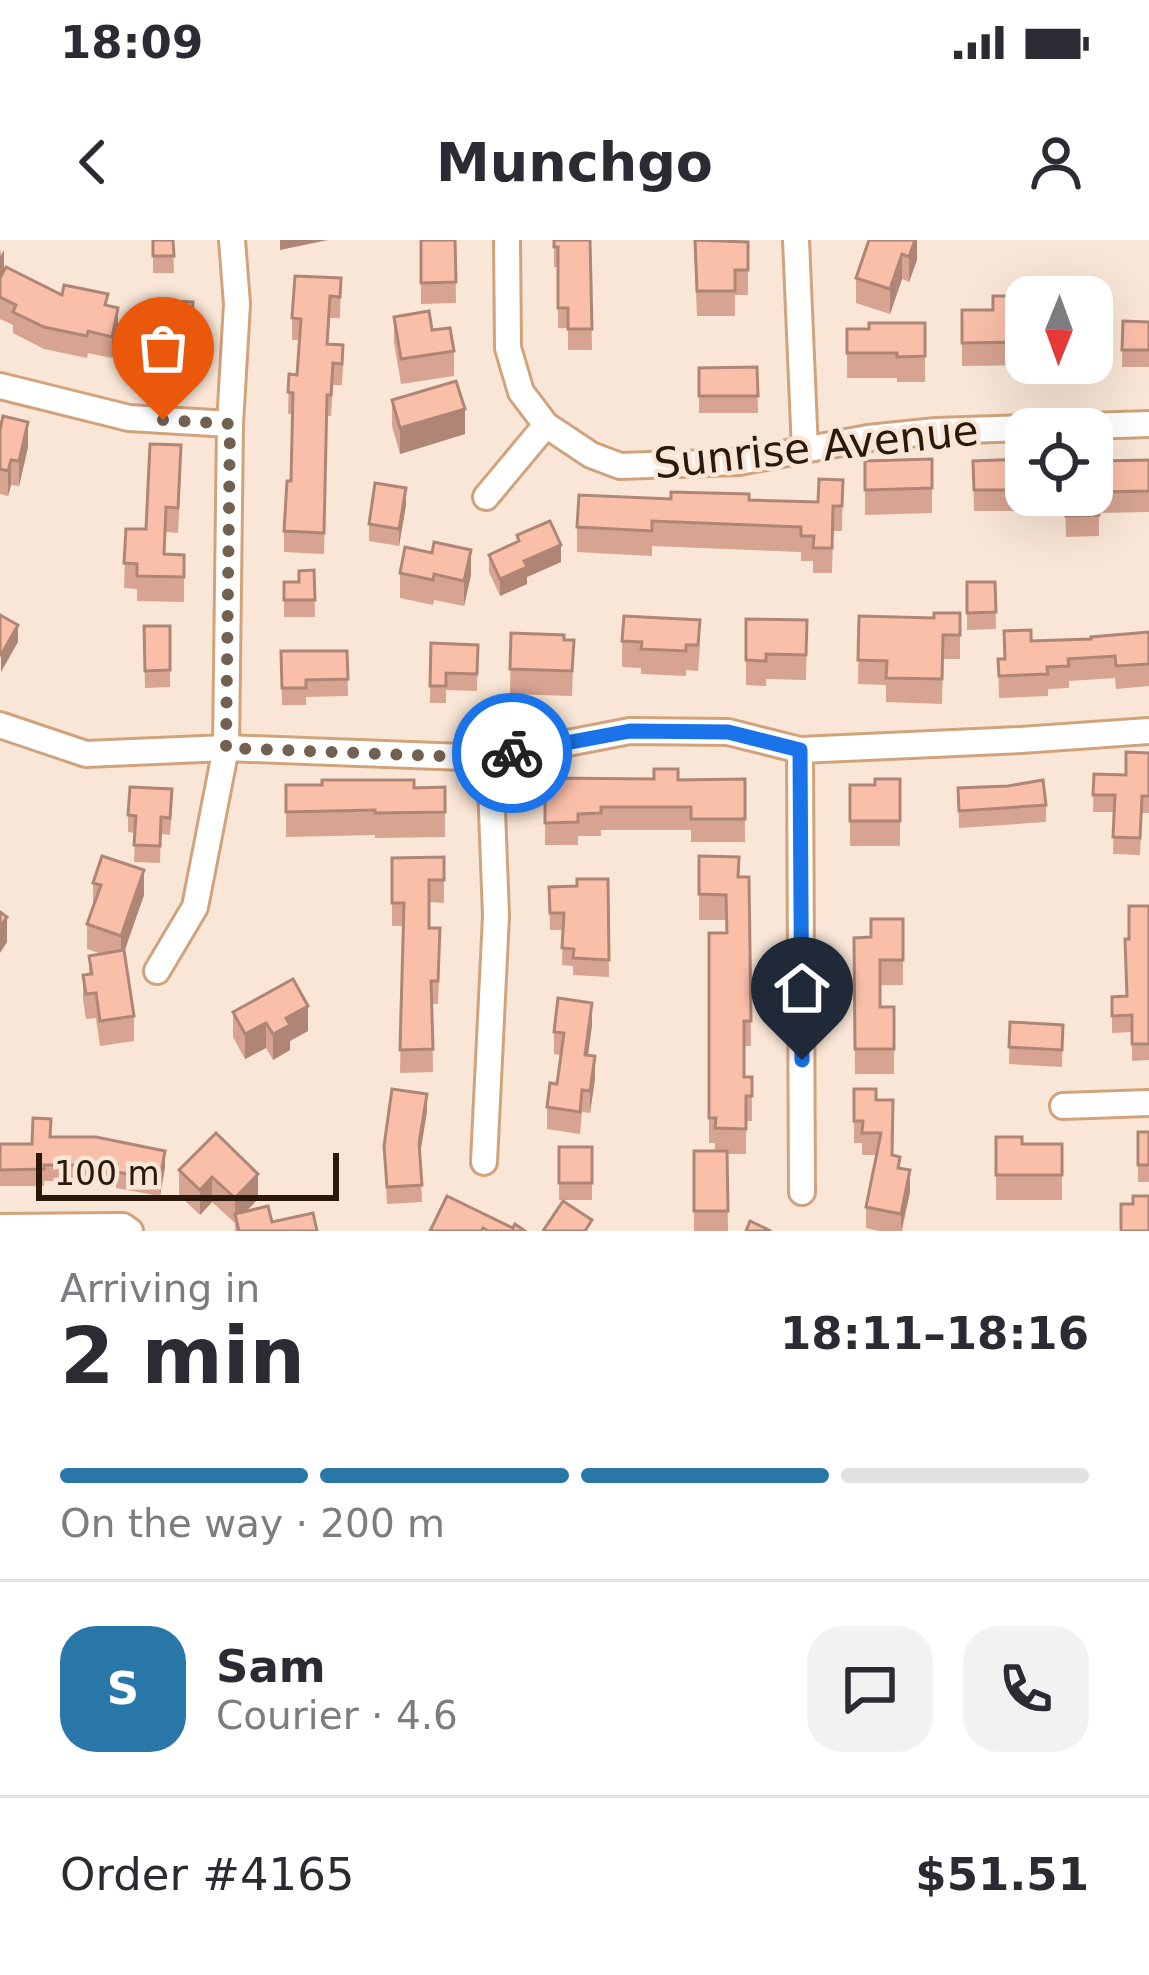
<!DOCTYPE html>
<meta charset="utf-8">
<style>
:root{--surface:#fff;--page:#f2f2f3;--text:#2b2b33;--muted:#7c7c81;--line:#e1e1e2;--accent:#2977a9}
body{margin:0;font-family:"DejaVu Sans",sans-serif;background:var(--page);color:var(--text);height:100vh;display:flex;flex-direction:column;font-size:45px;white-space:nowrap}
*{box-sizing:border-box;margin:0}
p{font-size:39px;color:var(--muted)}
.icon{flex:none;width:66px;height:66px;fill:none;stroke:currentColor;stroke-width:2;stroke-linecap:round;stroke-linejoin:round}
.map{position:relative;height:991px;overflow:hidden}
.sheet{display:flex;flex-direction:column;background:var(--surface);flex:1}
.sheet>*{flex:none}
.needle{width:78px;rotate:181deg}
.tools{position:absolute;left:1005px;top:36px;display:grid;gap:24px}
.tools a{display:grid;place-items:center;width:108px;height:108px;border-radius:24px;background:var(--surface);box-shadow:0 12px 48px #0002;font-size:60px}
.scale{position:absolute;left:36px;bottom:30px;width:303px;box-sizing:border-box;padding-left:12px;border:6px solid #2a190a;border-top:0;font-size:33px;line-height:42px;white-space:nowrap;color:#2a190a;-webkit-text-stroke:9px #f9e6d6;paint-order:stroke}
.pin{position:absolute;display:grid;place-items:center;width:102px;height:102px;color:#fff;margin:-123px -51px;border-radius:50% 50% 50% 0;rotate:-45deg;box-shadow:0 0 12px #0007}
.pin .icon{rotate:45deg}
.courier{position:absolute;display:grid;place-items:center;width:120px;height:120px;margin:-60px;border:9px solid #1a73e8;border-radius:50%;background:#fff;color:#222;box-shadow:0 3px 15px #0007}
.overview em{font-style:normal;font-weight:800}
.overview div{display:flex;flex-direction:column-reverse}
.overview{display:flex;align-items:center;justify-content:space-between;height:204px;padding:0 60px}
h1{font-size:78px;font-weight:800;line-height:90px}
.bar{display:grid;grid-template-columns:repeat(4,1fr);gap:18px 12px;align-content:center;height:144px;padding:0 60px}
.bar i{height:15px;border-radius:9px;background:var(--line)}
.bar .current{background:var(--accent)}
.bar p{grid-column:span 4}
.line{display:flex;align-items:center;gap:30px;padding:0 60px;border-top:3px solid var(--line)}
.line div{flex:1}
.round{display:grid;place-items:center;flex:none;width:126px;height:126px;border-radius:36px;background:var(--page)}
.status{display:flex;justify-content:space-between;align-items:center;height:84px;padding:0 60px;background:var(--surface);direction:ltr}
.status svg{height:33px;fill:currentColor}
header{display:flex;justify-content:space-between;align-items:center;height:156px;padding:0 60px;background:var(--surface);font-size:54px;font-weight:800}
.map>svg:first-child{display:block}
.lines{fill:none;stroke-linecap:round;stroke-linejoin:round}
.minor-casing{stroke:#d1a37d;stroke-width:30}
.minor{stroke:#fff;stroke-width:24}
.wall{fill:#d7a491}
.shaded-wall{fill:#af8676}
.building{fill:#fabfa9;stroke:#af8676;stroke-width:3}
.done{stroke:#726151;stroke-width:12;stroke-dasharray:0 21.6}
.route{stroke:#1a73e8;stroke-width:15}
.labels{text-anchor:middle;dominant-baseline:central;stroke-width:9;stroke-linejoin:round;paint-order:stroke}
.street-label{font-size:42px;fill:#2a190a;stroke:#f9e6d6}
</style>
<div class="status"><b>18:09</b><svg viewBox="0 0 49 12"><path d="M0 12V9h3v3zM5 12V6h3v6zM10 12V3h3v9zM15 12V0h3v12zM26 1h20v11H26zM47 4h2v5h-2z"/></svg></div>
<header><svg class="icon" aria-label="back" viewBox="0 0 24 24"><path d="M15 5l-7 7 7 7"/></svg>Munchgo<svg class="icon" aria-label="person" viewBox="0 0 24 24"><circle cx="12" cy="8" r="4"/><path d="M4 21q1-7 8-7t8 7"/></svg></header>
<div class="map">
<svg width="1149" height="991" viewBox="0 0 1149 991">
<rect width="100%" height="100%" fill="#f9e6d6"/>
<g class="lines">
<g class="minor-casing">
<g id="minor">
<path d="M507 0 508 108 521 152 546 185 591 215 620 226 739 222 868 198 936 191 1149 184"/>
<path d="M796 0 805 210"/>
<path d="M0 146 129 178 230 184"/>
<path d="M486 257 546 185"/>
<path d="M0 485 86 514 226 508 490 518 630 491 728 492 800 510 1021 500 1149 491"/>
<path d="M800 510 802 952"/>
<path d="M157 731 195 667 226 508 230 184 237 64 232 0"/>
<path d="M1063 866 1149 863"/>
<path d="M484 922 496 676 490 518"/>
<path d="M0 987 123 986 130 991"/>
</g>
</g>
<use href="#minor" class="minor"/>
</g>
<g class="wall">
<path d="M153 0H173L174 33H153Z"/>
<path d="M421 0H455L456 63 421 64Z"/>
<path d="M554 0H590L592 110H568V88H558V27H554Z"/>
<path d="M694 0 748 2V55H735V76H697Z"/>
<path d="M917 0V20L909 42 902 39 890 74 856 63V38Z"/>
<path d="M0 8 4 30 62 55 108 65 118 90 112 118 88 113 87 118 44 109 13 93V85L0 79Z"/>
<path d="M341 38 340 78H330L328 105H343V127L342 145H333L331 176H327L324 314 284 312V291L291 241 293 174H288L289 134 297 135 299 100H292V78Z"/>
<path d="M193 62 191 103 178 102 177 129 148 128V111Z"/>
<path d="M1026 68V123H1072V128H1050V125L962 126V70Z"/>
<path d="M394 77 454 111V136L401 144 394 102Z"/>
<path d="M1123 81 1149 82V127H1122Z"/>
<path d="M925 83V142H897V138H847V89H869Z"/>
<path d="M757 127 758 173H699V128Z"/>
<path d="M392 160 465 194 400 214 392 186Z"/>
<path d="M0 190 28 207 19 246 11 245 8 256 0 254Z"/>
<path d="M932 219V273L865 275V221Z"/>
<path d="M1026 219V255H1092L1098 221 1149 220V272L1099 273V296L1066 297 1065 262H1030V271H974L973 221Z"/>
<path d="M181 230 178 293 166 292 165 314 184 315V362L137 361V349L124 348 126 289H146Z"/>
<path d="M843 240 842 291H833L832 333H813V321H801V312L652 306V316L577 312V287L671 259 818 262Z"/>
<path d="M406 265 399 306 369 301V284Z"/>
<path d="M517 295 561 322 527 337V344L500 356 489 332V315L517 302Z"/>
<path d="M314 330 315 377H284V342H299Z"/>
<path d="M400 333 471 335 464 366 434 360 433 365 400 358Z"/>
<path d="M967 342H995L996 389 967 390Z"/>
<path d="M960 373V419H943L942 464 886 462V445L858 444 859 376 934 378Z"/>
<path d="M746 379 807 380 806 440 766 439V446L746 445Z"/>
<path d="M144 386H170V447L145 448Z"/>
<path d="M1149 392V446L1116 449 1115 438 1069 441V448L1048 449V456L999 458 998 419H1005L1031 401 1091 399Z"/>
<path d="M511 393 574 400 572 456 510 454Z"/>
<path d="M622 401 700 405 698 431 686 430V436L641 434V428L622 427Z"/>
<path d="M431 403 478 405 477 451 446 450V463H430Z"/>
<path d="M281 411H347L348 456 306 457V465H282Z"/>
<path d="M1149 513V573H1142L1140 615 1113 614 1114 572H1093L1094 534 1126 535Z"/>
<path d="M545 538 745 539V602H691V590H601V596H578V605H545Z"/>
<path d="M900 539V606H850V545H875Z"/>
<path d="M286 545 445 547V597L375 598V595L286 597Z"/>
<path d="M958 548 1046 565V582L959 588Z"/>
<path d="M172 566 170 595 161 594 160 623 134 622 135 593 128 592V575Z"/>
<path d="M699 616 738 637H749L751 806H744V837H752V881H746V914H727L728 991H694V911H715V903H709V693H727L726 680H699Z"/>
<path d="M444 617V663L429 662V688L440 711 438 764H432L433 832 400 833 403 686H392V618Z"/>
<path d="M608 639 609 737 573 735V726L562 725 563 690H550L549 647 577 646Z"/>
<path d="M93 643 144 655 124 712 134 776V801L100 806 96 778 86 779 83 760V735L89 734V716L102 714 87 709V684L93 668Z"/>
<path d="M1149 666V820L1132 821V792L1112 793V757L1126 756 1129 699Z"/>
<path d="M903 679V745H880V767H894V834H855L854 698 871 697Z"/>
<path d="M233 772 308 791 290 801V810L273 820 266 808 245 819 233 797Z"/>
<path d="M1010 782 1063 785 1062 827 1009 824Z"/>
<path d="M592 785 588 815 595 838 590 873 582 872 580 894 547 889V867L557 844 561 815 554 814V792Z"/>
<path d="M854 849 876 860 893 915 910 952 902 991H879L866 988V967L876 915H862V903H854Z"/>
<path d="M427 871 420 915 422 962 387 964 384 906Z"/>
<rect x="1138" y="892" width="11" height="50"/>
<path d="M216 893 258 959 246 972 272 982 317 991H235V983L212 962 200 975 179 955V930Z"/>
<path d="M51 897 165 927 160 956 116 948V941H44V946H0V904H32Z"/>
<path d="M996 897 1022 904H1062V960H996Z"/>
<rect x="559" y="907" width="33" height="53"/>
</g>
<g class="shaded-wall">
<path d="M280 0H328L280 10Z"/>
<path d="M915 0H917V20L909 42V17Z"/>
<path d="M4 10V32L0 39V17Z"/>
<path d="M902 14V39L890 74V49Z"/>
<path d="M118 68V90L112 118V97Z"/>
<path d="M465 169V194L400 214V188Z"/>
<path d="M28 182V207L19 246V221Z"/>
<path d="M11 220V245L8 256V231Z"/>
<path d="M406 248V265L399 306V289Z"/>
<path d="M561 305V322L527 337V344L500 356V339L524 321Z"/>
<path d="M471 310V335L464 366V341Z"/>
<path d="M18 385V402L1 432V415Z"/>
<path d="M144 630V655L121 721V696Z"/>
<path d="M7 677V702L0 713V687Z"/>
<path d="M592 763V785L585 837V815Z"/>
<path d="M308 766V791L290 801V810L273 820V794L286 778Z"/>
<path d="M266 783V808L245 819V794Z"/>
<path d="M595 816V838L590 873V851Z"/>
<path d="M427 854V871L419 920V903Z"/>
<path d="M165 911V927L160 956V939Z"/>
<path d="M910 930V952L901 991V974Z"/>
<path d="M258 934V959L236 981 235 974V983V958Z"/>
<path d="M212 937V962L200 975V950Z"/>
</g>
<g class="building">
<path d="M153 0H173L174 16H153Z"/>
<path d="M421 0H455L456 42 421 43Z"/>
<path d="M554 0H590L592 89H568V68H558V7H554Z"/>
<path d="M695 0 748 2V30H735V51H697Z"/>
<path d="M869 0H915L909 17 902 14 890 49 856 38Z"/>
<path d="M6 27 62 55 64 45 108 54 105 65 118 68 112 97 88 91 87 96 44 87 13 72 16 65 0 57V38Z"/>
<path d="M295 36 341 38 340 57 330 56 327 104 343 105 342 124 333 123 331 155H327L324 293 284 291 287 241H291L293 153 288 152 289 134 297 135 301 79 292 78Z"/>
<path d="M993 56H1008V69L1026 68V102L962 103V70H993Z"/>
<path d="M150 60 193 62 191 86 178 85 177 112 148 111Z"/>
<path d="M429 71 432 90 450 88 454 111 401 119 394 77Z"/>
<path d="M1123 81 1149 82V110H1122Z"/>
<path d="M869 83H925V116L897 117V113H847V89H869Z"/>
<path d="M757 127 758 156H699V128Z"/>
<path d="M456 141 465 169 400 188 392 160Z"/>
<path d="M3 176 28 182 19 221 11 220 8 231 0 229V190Z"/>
<path d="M150 204 181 205 178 268 166 267 164 314 184 315V337L137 336V324L124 323 126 289H146Z"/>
<path d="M1092 216H1098V221L1149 220V251L1099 252V275L1066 276 1065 255H1092Z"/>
<path d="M932 219V248L865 250V221Z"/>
<path d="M1026 219V250H974L973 221Z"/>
<path d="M819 239 843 240 842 266H833L832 308H813L814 296H801V287L652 281V291L577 287 579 255 671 259V252L749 254V260L818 262Z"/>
<path d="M375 243 406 248 399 289 369 284Z"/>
<path d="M550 281 561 305 524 321 527 327 500 339 489 315 519 301 517 295Z"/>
<path d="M434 302 471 310 464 341 434 334 433 340 400 333 405 307 432 313Z"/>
<path d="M314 330 315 360H284V342H299V331Z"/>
<path d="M967 342H995L996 372 967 373Z"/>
<path d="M934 373H960V395H943L942 439 886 438 887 421 858 420 859 376 934 378Z"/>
<path d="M0 375 18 385 1 415 0 414Z"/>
<path d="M624 376 700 380 698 405H686V411L641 409 642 402 622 401Z"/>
<path d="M746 379 807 380 806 415 766 414V421L746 420Z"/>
<path d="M144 386H170V430L145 431Z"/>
<path d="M1031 390V401L1091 399V397L1149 392V424L1116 426 1115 416 1068 419 1069 426 1047 427 1048 434 999 436 998 419H1005L1004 391Z"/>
<path d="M511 393 564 395V400H574L572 431 510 429Z"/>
<path d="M431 403 478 405 477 434 446 433V446H430Z"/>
<path d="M281 411H347L348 439 306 440V448H282Z"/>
<path d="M1126 512 1149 513V556H1142L1140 598 1113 597 1115 555H1093L1094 534 1126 535Z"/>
<path d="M654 529H678V540L745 539V579H691V567H601V573L578 574V582L545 583V538L654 539Z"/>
<path d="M875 539H900V581H850V545H875Z"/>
<path d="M322 540H414V548L445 547V572L375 573V570L286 572V545H322Z"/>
<path d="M1043 540 1046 565 959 571 958 548 1008 546Z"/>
<path d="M130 547 172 549 170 578 161 577 160 606 134 605 136 576 128 575Z"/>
<path d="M102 616 144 630 121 696 87 684 101 645 93 643Z"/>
<path d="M699 616 739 617 738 637H749L751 781H744V837H752V856H746V889L715 888 716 878H709V693H727L726 655 699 654Z"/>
<path d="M444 617V640H429V688H440L438 741H431L433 809 400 810 404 663H392V618Z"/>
<path d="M577 639H608L609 720 573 718 574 709 562 708 564 673H550L549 647 577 646Z"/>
<path d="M1129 666H1149V804H1132V775L1112 776V757L1127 756 1125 699H1129Z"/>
<path d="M0 672 7 677 0 687Z"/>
<path d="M871 679H903V720H880V767H894V809H855L854 698 871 697Z"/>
<path d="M124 710 134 776 100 781 96 753 86 754 83 735 92 734 89 716Z"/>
<path d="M293 739 308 766 286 778 290 785 273 794 266 783 245 794 233 772Z"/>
<path d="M558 758 592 763 585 815 595 816 590 851 582 850 580 872 547 867 550 843 557 844 564 793 554 792Z"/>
<path d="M1010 782 1063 785 1062 810 1009 807Z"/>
<path d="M392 849 427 854 419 903 422 945 387 947 384 906Z"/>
<path d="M854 849H876V860H893L892 915 900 917 898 928 910 930 901 974 866 967 881 893H862L863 881H854Z"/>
<path d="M33 878 51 879 50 897H96L165 911 160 939 116 932 117 925H44V929L0 930V904H32Z"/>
<rect x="1138" y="892" width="11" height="33"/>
<path d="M216 893 258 934 235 958 212 937 200 950 179 930Z"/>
<path d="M996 897H1022V904H1062V935H996Z"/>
<rect x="559" y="907" width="33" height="36"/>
<path d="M694 911H727L728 971H694Z"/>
<path d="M447 956 513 988 515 984 525 991H488L483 988 481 991H430Z"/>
<path d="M1133 956H1149V991H1121V964H1133Z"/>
<path d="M563 961 592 980 585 991H543Z"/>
<path d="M268 966 272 982 313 973 317 991H239L235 974Z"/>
<path d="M750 981 771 991H746Z"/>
</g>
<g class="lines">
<path class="done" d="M163 180 230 184 226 508 490 518 512 513"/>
<path class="route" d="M512 513 630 491 728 492 800 510 802 820"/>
</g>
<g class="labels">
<g class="street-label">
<text transform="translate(816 207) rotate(-6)">Sunrise Avenue</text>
</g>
</g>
</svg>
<div class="tools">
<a><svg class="needle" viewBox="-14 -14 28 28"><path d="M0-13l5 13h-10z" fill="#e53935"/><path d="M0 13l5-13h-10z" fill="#7c7c81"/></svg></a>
<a><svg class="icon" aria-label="locate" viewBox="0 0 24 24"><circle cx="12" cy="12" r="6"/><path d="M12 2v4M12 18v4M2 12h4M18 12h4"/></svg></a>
</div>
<div class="scale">100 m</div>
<div class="pin" style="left:163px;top:180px;background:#ea580c"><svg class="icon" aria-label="bag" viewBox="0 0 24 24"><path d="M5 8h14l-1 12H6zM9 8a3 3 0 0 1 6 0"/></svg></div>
<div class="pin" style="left:802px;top:820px;background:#1f2937"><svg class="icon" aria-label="home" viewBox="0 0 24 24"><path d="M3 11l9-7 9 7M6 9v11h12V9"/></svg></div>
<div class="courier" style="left:512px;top:513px"><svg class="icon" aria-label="bike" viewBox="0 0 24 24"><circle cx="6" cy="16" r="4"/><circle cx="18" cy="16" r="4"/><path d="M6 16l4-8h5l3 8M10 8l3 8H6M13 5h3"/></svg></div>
</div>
<section class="sheet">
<div class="overview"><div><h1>2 min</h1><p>Arriving in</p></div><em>18:11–18:16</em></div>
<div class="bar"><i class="current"></i><i class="current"></i><i class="current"></i><i></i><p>On the way · 200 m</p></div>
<div class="line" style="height:216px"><b class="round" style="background:var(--accent);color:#fff">S</b><div><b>Sam</b><p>Courier · 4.6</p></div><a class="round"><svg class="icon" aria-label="chat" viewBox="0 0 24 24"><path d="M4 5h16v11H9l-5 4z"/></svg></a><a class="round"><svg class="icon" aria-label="phone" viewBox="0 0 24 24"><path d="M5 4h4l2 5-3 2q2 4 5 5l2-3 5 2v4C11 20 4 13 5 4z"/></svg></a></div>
<div class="line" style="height:156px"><div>Order #4165</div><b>$51.51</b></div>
</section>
